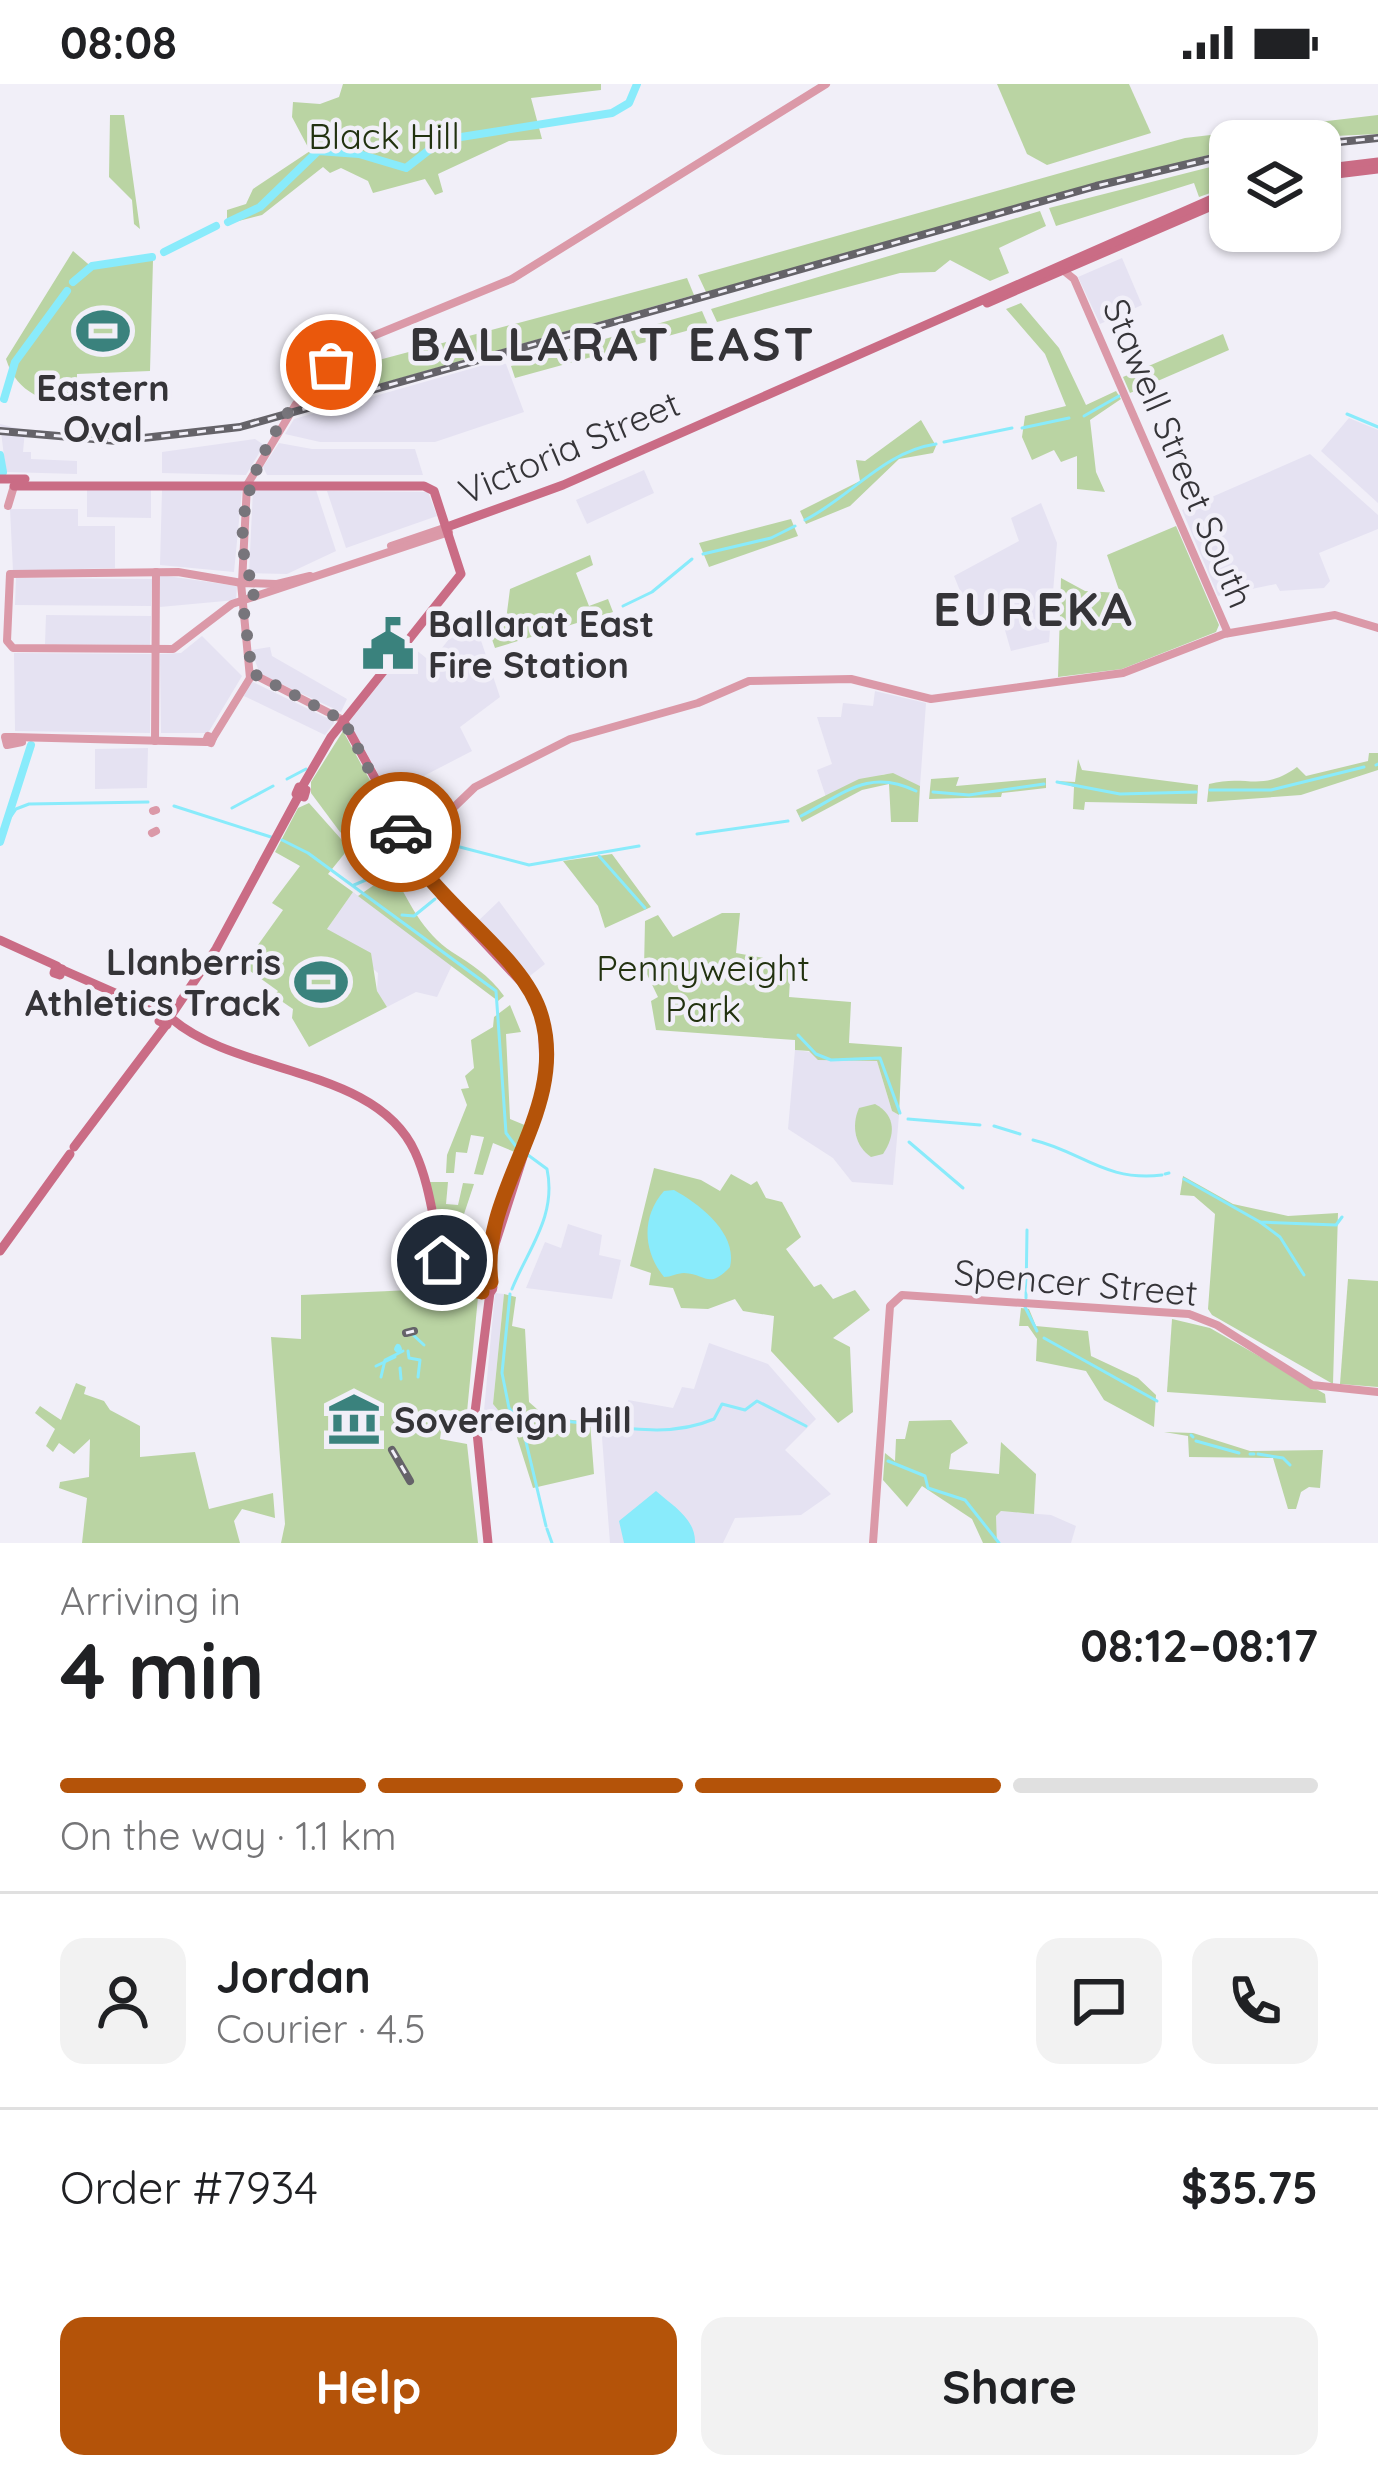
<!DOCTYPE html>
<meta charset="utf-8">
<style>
:root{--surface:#fff;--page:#f2f2f2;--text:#202124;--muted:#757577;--line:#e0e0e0;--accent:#b45309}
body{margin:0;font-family:Quicksand,sans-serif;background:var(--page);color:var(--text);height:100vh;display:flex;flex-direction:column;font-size:45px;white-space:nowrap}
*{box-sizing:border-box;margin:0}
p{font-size:39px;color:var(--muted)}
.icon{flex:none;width:66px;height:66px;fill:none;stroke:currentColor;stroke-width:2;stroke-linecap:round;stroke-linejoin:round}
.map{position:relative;height:1459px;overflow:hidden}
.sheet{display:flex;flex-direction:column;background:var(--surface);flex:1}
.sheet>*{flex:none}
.fabs{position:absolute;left:1209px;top:36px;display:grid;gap:24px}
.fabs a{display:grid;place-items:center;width:132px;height:132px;border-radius:24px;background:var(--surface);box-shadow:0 3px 9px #0004;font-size:60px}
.pin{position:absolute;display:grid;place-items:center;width:102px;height:102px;color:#fff;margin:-51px;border:6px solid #fff;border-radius:50%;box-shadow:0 3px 12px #0007}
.courier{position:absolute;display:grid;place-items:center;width:120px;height:120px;margin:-60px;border:9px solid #b45309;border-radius:50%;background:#fff;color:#222;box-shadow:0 3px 15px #0007}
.headline em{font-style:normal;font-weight:700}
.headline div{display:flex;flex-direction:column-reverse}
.headline{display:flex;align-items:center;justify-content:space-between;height:204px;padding:0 60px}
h1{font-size:78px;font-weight:700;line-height:90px}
.bar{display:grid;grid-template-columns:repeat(4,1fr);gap:18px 12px;align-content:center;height:144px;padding:0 60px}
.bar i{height:15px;border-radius:9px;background:var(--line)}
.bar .active{background:var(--accent)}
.bar p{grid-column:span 4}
.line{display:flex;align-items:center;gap:30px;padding:0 60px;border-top:3px solid var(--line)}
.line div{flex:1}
.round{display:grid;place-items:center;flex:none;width:126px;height:126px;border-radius:24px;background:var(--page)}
.button{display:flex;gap:24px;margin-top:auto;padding:24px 60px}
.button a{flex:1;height:138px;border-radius:24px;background:var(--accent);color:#fff;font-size:48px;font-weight:700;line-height:138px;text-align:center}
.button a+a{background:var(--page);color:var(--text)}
.status{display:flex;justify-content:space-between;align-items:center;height:84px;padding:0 60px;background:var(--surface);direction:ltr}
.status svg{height:33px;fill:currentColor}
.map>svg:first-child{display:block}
.built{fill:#e5e2f2}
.green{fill:#bad4a3}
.water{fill:#89ebfb}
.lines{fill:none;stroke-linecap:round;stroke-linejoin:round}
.stream{stroke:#89ebfb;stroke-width:3}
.canal{stroke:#89ebfb;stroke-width:6}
.river{stroke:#89ebfb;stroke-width:8}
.tertiary{stroke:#db99a8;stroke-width:8}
.secondary{stroke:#ca6c85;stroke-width:9}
.rail-casing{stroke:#656369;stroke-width:8}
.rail{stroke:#f1eff8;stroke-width:3;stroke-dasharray:9;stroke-linecap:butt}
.done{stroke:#77757b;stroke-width:12;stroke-dasharray:0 21.6}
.route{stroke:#b45309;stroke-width:15}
.labels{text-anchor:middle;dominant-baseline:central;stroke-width:9;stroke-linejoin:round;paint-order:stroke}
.park-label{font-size:36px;fill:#223210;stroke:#f1eff8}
.poi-label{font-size:36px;font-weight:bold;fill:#353438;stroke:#f1eff8;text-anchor:start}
.street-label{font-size:36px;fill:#353438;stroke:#f1eff8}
.district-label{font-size:48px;font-weight:bold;letter-spacing:3px;fill:#353438;stroke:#f1eff8}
</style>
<div class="status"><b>08:08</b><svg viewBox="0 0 49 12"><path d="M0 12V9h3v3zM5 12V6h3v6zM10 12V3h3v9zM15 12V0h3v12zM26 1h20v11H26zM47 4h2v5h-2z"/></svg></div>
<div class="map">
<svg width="1378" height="1459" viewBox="0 0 1378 1459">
<rect width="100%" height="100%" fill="#f1eff8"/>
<g class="built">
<path d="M1122 174 1142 221 1100 240 1078 193Z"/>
<path d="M498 277 506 280 524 328 435 358H320L285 350 294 335Z"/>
<path d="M1349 334 1378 346V419L1321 367Z"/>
<path d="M0 340 25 346 23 368H31V375L77 377V390L6 388Z"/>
<path d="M255 355 264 361 246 391 162 389V368Z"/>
<path d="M279 359 312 365H415L423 391H267L263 383Z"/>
<path d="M1310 370 1378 431V445L1319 469 1330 497 1324 504 1280 507 1276 500 1218 512 1182 426Z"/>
<path d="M644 386 654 409 587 440 576 416Z"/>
<path d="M87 405H151V434L87 433Z"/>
<path d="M162 406H242L234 488 160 481Z"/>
<path d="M253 406H316L336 467 287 490 249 489Z"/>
<path d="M327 407 428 408 437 432 346 464Z"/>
<path d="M1041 419 1057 459 1049 558 1011 567 998 522 972 536 954 492 1019 457 1011 434Z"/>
<path d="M10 425H78V442H115V484L13 487Z"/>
<path d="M160 491 237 502 236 516 160 523Z"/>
<path d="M16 494 152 495 151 522 15 521Z"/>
<path d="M471 527 500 613 460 643 472 667 414 697 431 732 414 740 405 737 349 638 410 561 431 578Z"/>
<path d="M46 531 151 532 150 561 45 560Z"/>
<path d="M202 552 242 592 208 649H161L160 570 181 569Z"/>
<path d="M270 563 272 572 347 615 341 628 260 590 251 566Z"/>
<path d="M14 569 151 570 150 649 15 647Z"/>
<path d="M251 597 333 637 334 639 325 651 244 612Z"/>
<path d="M875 607 926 619 920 702 884 690 826 713 817 686 832 680 817 633H841L843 619 873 622Z"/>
<path d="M148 664 147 704 95 705V665Z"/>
<path d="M353 808 452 881 437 913 416 908 387 923 377 907 378 889 327 845Z"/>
<path d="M499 817 545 880 526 895 476 839Z"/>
<path d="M795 966 877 977 892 1027 899 1031 893 1101 852 1098 833 1074 788 1045Z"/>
<path d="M568 1140 602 1151 599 1171 621 1176 612 1215 526 1204 545 1158 561 1164Z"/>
<path d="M495 1209 504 1210 493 1320 512 1344 482 1348Z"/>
<path d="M709 1259 768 1280 816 1335 785 1366 831 1410 801 1431 735 1434 723 1459H610L601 1340 628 1342V1316L673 1324 682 1303 694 1305Z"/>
<path d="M1001 1427 1051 1431 1076 1442 1071 1459H997L996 1432Z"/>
</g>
<g class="green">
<path d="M343 0H601V6L531 14 542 55 509 57 438 90 443 108 435 111 425 95 373 109 368 97 341 84 330 89 323 83 262 131 227 140V126L246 120 253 105 310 67 292 33 293 18 320 20 339 13Z"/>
<path d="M997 0H1129L1151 49 1047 81 1027 70Z"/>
<path d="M110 31H124L140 145 134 140 132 116 109 93Z"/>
<path d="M1378 31V50L1230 57V65L706 208 698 191 1185 54Z"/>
<path d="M1230 78V102L1199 113 1194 99 1056 142 1049 124Z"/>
<path d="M1040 127 1046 142 999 164 1009 189 990 197 950 176 935 188 900 189 717 238 711 225Z"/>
<path d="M73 167 94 185 153 176 150 287 77 290V300H68L67 308 78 309V321C46 319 17 310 6 275Z"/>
<path d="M687 194 694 211 302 322 330 289Z"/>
<path d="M1021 219 1059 264 1086 321 1116 307 1121 315 1090 336 1096 388 1105 408 1077 405V372L1061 378 1054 366 1032 376 1022 353 1025 332 1066 322 1045 270 1006 225Z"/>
<path d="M702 227 708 241 515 294 511 282Z"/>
<path d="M1223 250 1229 266 1130 309 1123 293Z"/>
<path d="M921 336 936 362 933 369 899 375 850 422 806 440 800 427 860 397 856 376 865 377Z"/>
<path d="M791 435 798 452 709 483 699 459Z"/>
<path d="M1176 442 1219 541 1216 548 1122 585 1058 593 1061 494 1085 507 1120 509 1107 471Z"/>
<path d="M590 471 593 481 576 489 589 522 608 515 613 528 495 564 488 544 506 536 510 505Z"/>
<path d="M343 647 396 744 375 760 356 758 340 748 311 709V698Z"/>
<path d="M1369 669H1378V686L1301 711 1207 718 1209 700C1247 690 1261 709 1297 683L1306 692 1368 677Z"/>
<path d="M1078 675 1082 686 1198 701 1197 720 1085 718 1084 726 1073 725 1074 703 1056 697 1075 698Z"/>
<path d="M893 689 920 702 918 738H891L889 700 862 706 802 738 796 726 859 695Z"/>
<path d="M959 693 956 702 1046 694V704L1002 709 1001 713 929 715 931 695Z"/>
<path d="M309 719 349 764 328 790 353 808 327 845 371 869 377 907 387 923 309 963 292 934 293 925 274 912 278 907 243 882 283 826 272 819 300 782 275 768 298 724Z"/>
<path d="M612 770 651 823 605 844 598 822 563 777Z"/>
<path d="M393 788C408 817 423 849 452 868 471 880 489 891 504 912L498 917 358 812Z"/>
<path d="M722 829H740L736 869 791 879 789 913 851 918 849 959 902 963 899 1031 892 1027 877 977 818 976 809 967 795 966V956L656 946 651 917 658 913 644 884 645 837 658 831 673 853Z"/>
<path d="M510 921 521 948 506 950 510 1035 527 1042 517 1069 493 1059 483 1091 474 1090 484 1053 471 1051 467 1069 456 1068 454 1089H446L447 1071 467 1021 461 1005 469 1004 465 992 474 984 471 956 493 943 494 933Z"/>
<path d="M875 1020C897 1032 895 1052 883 1070L871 1073C855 1062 851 1042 859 1024Z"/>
<path d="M654 1084 701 1096 720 1107 731 1090 751 1101 757 1097 766 1114 782 1118 801 1153 786 1165 814 1203 821 1200 833 1215 855 1206 870 1226 833 1254 850 1263 853 1328 838 1339 771 1267 774 1232 743 1227 735 1215 708 1225 681 1224 673 1204 649 1201 651 1189 630 1182Z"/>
<path d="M1183 1092 1233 1120 1288 1132 1338 1129 1333 1300 1212 1231 1208 1225 1215 1130 1194 1112 1180 1111Z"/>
<path d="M429 1098H448L446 1120 458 1121 463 1099 474 1100 461 1139 454 1190Z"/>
<path d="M1348 1195 1378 1197V1303L1340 1300Z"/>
<path d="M434 1205 478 1213 467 1328 444 1326 440 1355 467 1360 478 1459H281L285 1440 271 1253 301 1255V1211Z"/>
<path d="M504 1210 516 1213 512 1242 525 1245 529 1318 546 1333 590 1338 594 1390 533 1404 515 1347 493 1320Z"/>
<path d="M1021 1224 1029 1225 1036 1242 1088 1247 1091 1272 1138 1294 1156 1311 1154 1343 1104 1316 1086 1287 1036 1277 1037 1255 1028 1242H1019Z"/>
<path d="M1172 1235 1210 1244 1325 1310 1326 1319 1167 1308Z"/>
<path d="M76 1299 86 1303 84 1310 104 1317 110 1326 140 1342V1373L195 1368 209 1425 273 1409 275 1434 242 1425 234 1437 240 1459H82L87 1414 59 1404 60 1398 89 1393 90 1355 74 1370 59 1359 53 1368 46 1362 55 1345 35 1329 40 1322 61 1336Z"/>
<path d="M951 1336 968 1359 951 1370 949 1385 999 1390 1001 1358 1036 1390 1034 1430 1001 1427 996 1432 997 1459H983L972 1435 922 1402 907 1423 883 1396 885 1369 895 1377 896 1355H905L909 1337Z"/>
<path d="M1164 1348 1193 1349 1250 1367 1323 1366 1320 1404 1309 1403 1301 1408 1296 1425H1288L1273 1374 1189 1373 1188 1352Z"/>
</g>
<g class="water">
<path d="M674 1106C701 1121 738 1150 730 1183 708 1206 707 1190 684 1189 677 1189 671 1193 664 1193 643 1167 641 1133 664 1107Z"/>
<path d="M656 1407C673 1422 696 1435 695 1459H624L619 1437Z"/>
</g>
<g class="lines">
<g class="stream">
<path d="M1347 330 1378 343"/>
<path d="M1084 332 1119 312"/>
<path d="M1022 344 1069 334"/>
<path d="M944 358 1012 344"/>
<path d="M805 436C852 412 883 368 936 360"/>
<path d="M703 470 771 454 795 442"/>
<path d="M623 522 652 508 692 475"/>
<path d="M1376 681 1378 680"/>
<path d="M287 695 306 685"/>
<path d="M1057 698 1120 710 1196 708"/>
<path d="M1210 706H1271L1364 683"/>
<path d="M933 708 969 711 1044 700"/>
<path d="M174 722 271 753"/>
<path d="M232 724 273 702"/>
<path d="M801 732C845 709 869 684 916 707"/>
<path d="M7 738 16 725 29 720 148 718"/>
<path d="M697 750 788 737"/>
<path d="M282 756 308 769 496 907 506 1049 518 1065"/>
<path d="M423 771 452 761 529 781 639 762"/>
<path d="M599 772 645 824"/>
<path d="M354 801 413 776"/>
<path d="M402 831 414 832 435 815"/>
<path d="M798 951 816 970 831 976 880 974 900 1029"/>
<path d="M908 1035 980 1041"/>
<path d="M994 1042 1020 1050"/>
<path d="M1033 1056C1081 1067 1105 1098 1162 1091"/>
<path d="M909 1058 963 1104"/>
<path d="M1165 1090 1169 1089"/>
<path d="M1184 1095 1260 1138 1336 1141 1342 1133"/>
<path d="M1260 1138 1280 1153 1304 1191"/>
<path d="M512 1205C528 1165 557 1132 547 1085L528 1071"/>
<path d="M510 1210 502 1289 509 1324 522 1341 546 1442"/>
<path d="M1026 1214 1027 1146"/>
<path d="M1025 1223 1037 1247"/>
<path d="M411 1249 424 1261"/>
<path d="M1044 1254 1157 1317"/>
<path d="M408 1267 409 1274 420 1276 418 1293"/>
<path d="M376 1282 395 1273"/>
<path d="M400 1284 401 1295"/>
<path d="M381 1293 385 1276 403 1267"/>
<path d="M519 1332 591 1340"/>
<path d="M599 1341C638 1346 677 1351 714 1335L722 1320 745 1326 757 1317 806 1342"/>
<path d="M1191 1351 1193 1353"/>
<path d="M1196 1357 1239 1369"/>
<path d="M1250 1370H1254"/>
<path d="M1258 1370 1283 1374 1290 1381"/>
<path d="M888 1377 925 1392 928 1404 965 1416 999 1459"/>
<path d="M547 1445 552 1459"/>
</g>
<path class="canal" d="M398 1263 399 1265 398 1266 397 1265Z"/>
<g class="river">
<path d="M228 138 260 123 318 67 359 70 406 84 442 56 612 29 629 19 637 0"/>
<path d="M164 168 216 142"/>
<path d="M73 198 92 182 152 173"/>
<path d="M4 315 15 278 67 207"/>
<path d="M0 371 3 388"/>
<path d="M0 758 31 661"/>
</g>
<g class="tertiary">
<path d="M1064 187 1074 195 1228 549"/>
<path d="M8 422 14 402"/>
<path d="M391 462 447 443"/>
<path d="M242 499 247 401 296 320 324 287 368 254 512 195 826 0"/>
<path d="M242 499 178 488 10 490 7 557 13 564 173 565 232 520 449 448"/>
<path d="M253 590 343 636"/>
<path d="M250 594 241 499 277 500 310 492"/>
<path d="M208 652 213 654 211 659 206 657Z"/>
<path d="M13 653 206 658"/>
<path d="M213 654 250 594"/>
<path d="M155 657 156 488"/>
<path d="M12 660C14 658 15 656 13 653H5L7 661 22 658"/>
<path d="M153 727 156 726"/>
<path d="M411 748 450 727 475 703 570 655 698 619 749 597 851 595 931 615 1123 589 1224 550 1335 531 1378 544"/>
<path d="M152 749 156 747"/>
<path d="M873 1459 890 1222 902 1211 1189 1230 1217 1241 1312 1301 1378 1308"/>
</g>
<g class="secondary">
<path d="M1320 85 1378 78"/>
<path d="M1320 92 1378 85"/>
<path d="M987 219 1230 114"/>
<path d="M0 395H25"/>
<path d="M14 402H424L434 407 461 490 331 653 302 703"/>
<path d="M447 443 563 401 1230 107"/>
<path d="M343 636 403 745"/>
<path d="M299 703 306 706 304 713 296 710Z"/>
<path d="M408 755 441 812 523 900"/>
<path d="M0 856 57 882"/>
<path d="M56 883 62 885 60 891 54 889Z"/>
<path d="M63 886 170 933 167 941 159 937"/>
<path d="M170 933 216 865 298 713"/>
<path d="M171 934C237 992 376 982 415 1068 434 1109 434 1159 451 1201L482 1198"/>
<path d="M74 1063 166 941"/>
<path d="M0 1167 70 1070"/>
<circle cx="487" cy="1203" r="6"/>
<path d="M483 1198 545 1004 542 936 527 905"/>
<path d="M488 1459 475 1328 490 1208"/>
</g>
<g class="rail-casing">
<g id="rail">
<path d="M1320 60 1378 54"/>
<path d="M0 347 117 357 240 343 1096 102 1230 70"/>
<path d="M406 1249 414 1247"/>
<path d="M396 1342 405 1348"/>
<path d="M392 1366 410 1397"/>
</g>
</g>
<use href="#rail" class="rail"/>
</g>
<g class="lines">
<path class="done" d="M331 281C273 331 216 434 256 506L244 528 252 589 344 637 401 748"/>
<path class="route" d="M401 748C426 815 522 866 541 931 570 1027 479 1105 491 1198L482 1199V1208L451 1201 442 1176"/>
</g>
<defs>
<g id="stadium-bare" transform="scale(4.14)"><path d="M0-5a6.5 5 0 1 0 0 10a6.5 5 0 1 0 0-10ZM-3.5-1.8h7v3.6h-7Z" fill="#3a827d" stroke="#f1eff8" stroke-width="2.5" paint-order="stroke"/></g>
<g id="civic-bare" transform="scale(4.14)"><path d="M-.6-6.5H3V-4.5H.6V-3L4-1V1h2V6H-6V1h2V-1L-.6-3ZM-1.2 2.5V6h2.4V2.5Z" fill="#3a827d" stroke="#f1eff8" stroke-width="2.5" paint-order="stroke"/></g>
<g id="museum-bare" transform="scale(4.14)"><path d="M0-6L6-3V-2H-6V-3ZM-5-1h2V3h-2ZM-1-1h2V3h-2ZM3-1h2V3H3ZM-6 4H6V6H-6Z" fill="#3a827d" stroke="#f1eff8" stroke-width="2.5" paint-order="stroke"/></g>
</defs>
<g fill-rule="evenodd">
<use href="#stadium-bare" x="103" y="247"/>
<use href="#civic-bare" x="388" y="560"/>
<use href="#stadium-bare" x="321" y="898"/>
<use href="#museum-bare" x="354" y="1335"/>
</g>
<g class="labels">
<g class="park-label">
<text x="384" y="51">Black Hill</text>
<text x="703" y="883">Pennyweight<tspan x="703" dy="41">Park</tspan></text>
</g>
<g class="poi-label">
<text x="103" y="303" text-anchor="middle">Eastern<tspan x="103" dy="41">Oval</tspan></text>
<text x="428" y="539">Ballarat East<tspan x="428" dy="41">Fire Station</tspan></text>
<text x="281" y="877" text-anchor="end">Llanberris<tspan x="281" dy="41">Athletics Track</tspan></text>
<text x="394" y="1335">Sovereign Hill</text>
</g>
<g class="street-label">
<text transform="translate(569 363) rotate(-23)">Victoria Street</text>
<text transform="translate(1179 369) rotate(67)">Stawell Street South</text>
<text transform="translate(1076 1198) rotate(5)">Spencer Street</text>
</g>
<g class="district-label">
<text x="613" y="259">BALLARAT EAST</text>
<text x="1034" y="524">EUREKA</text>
</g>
</g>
</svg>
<div class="fabs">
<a><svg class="icon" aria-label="layers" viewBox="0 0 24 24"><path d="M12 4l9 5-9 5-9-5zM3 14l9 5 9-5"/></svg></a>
</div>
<div class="pin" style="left:331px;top:281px;background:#ea580c"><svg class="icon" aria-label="bag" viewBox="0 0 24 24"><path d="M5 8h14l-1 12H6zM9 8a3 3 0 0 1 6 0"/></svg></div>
<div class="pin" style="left:442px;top:1176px;background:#1f2937"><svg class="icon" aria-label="home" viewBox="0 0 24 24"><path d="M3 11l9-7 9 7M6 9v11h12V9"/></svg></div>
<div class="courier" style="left:401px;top:748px"><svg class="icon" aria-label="car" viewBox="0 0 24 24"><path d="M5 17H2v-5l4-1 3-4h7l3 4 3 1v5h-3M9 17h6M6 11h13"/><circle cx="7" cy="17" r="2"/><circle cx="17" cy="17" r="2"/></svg></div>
</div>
<section class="sheet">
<div class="headline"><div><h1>4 min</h1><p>Arriving in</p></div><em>08:12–08:17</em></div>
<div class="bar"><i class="active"></i><i class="active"></i><i class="active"></i><i></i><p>On the way · 1.1 km</p></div>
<div class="line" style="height:216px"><a class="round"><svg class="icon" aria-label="person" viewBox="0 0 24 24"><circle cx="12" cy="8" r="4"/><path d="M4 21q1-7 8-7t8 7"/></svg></a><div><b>Jordan</b><p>Courier · 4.5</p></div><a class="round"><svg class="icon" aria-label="chat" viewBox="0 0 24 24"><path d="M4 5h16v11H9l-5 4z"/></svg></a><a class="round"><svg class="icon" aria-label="phone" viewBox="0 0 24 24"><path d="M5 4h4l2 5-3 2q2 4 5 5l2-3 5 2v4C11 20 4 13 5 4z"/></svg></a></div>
<div class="line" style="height:156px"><div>Order #7934</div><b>$35.75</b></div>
<div class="button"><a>Help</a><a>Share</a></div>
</section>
